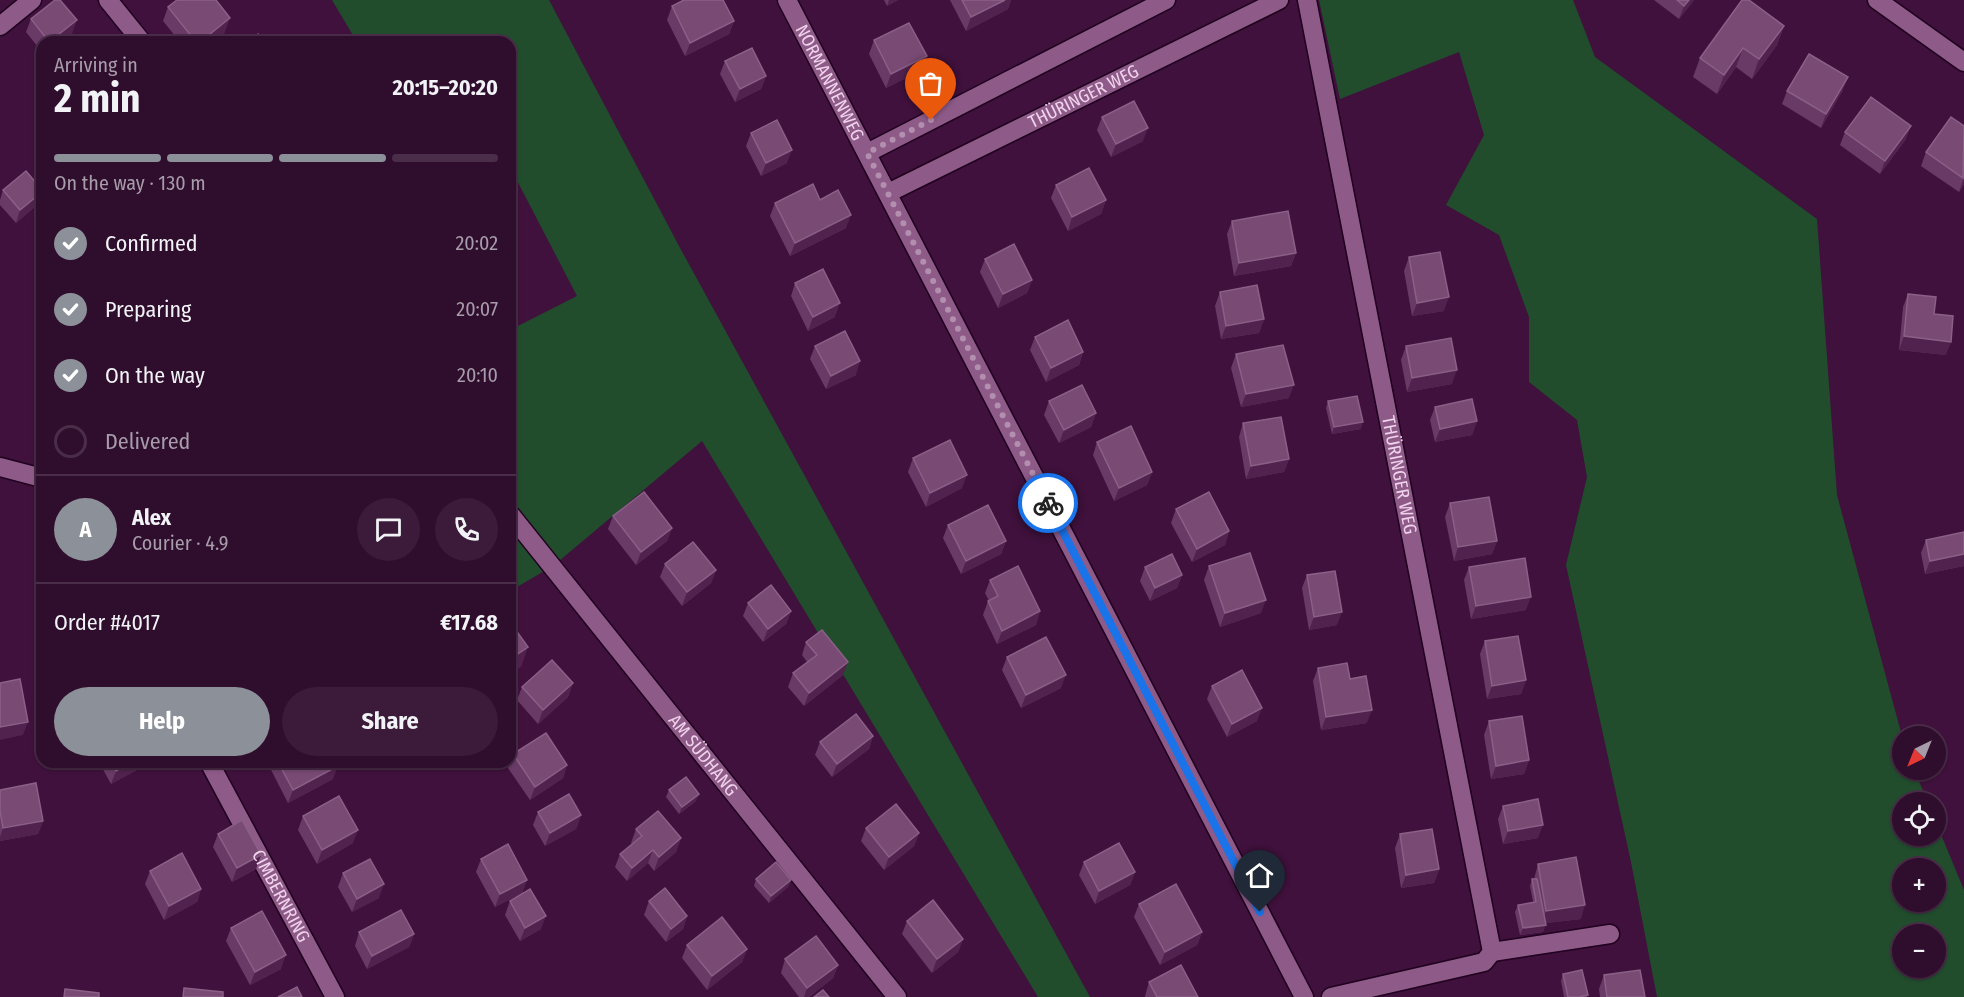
<!DOCTYPE html>
<meta charset="utf-8">
<style>
:root{--surface:#2f0d2d;--page:#3b1b39;--text:#f1f3f6;--muted:#a79caa;--line:#4a2d49;--accent:#8c9099}
body{margin:0;font-family:"Fira Sans Condensed",sans-serif;background:var(--page);color:var(--text);height:100vh;display:flex;flex-direction:column;font-size:22px;white-space:nowrap}
*{box-sizing:border-box;margin:0}
p{font-size:20px;color:var(--muted)}
.icon{flex:none;width:33px;height:33px;fill:none;stroke:currentColor;stroke-width:2;stroke-linecap:round;stroke-linejoin:round}
.map{position:relative;flex:1;overflow:hidden}
.sheet{position:absolute;left:36px;top:36px;width:480px;height:732px;display:flex;flex-direction:column;background:var(--surface);border-radius:18px;box-shadow:0 2px 4px #0004,0 0 0 2px var(--line)}
.sheet>*{flex:none}
.needle{width:39px;rotate:223deg}
.controls{position:absolute;left:1892px;top:726px;display:grid;gap:12px}
.controls a{display:grid;place-items:center;width:54px;height:54px;border-radius:50%;background:var(--surface);box-shadow:0 2px 4px #0004,0 0 0 2px var(--line);font-size:30px}
.pin{position:absolute;display:grid;place-items:center;width:51px;height:51px;color:#fff;margin:-62px -26px;border-radius:50% 50% 50% 0;rotate:-45deg;box-shadow:0 0 6px #0007}
.pin .icon{rotate:45deg}
.courier{position:absolute;display:grid;place-items:center;width:60px;height:60px;margin:-30px;border:4px solid #1a73e8;border-radius:50%;background:#fff;color:#222;box-shadow:0 2px 8px #0007}
.summary em{font-style:normal;font-weight:700}
.summary div{display:flex;flex-direction:column-reverse}
.summary{display:flex;align-items:center;justify-content:space-between;height:102px;padding:0 18px}
h1{font-size:39px;font-weight:700;line-height:45px}
.bar{display:grid;grid-template-columns:repeat(4,1fr);gap:9px 6px;align-content:center;height:72px;padding:0 18px}
.bar i{height:8px;border-radius:4px;background:var(--line)}
.bar .on{background:var(--accent)}
.bar p{grid-column:span 4}
.line{display:flex;align-items:center;gap:15px;padding:0 18px;border-top:2px solid var(--line)}
.line div{flex:1}
.round{display:grid;place-items:center;flex:none;width:63px;height:63px;border-radius:32px;background:var(--page)}
ol{padding:0 18px;list-style:none}
li{display:flex;align-items:center;gap:18px;height:66px}
li p{margin-inline-start:auto}
li .icon{padding:6px;border-radius:50%;background:var(--accent);color:#fff;stroke-width:4}
li:last-child{color:var(--muted)}
li i{width:33px;height:33px;border:3px solid var(--line);border-radius:50%}
.primary-button{display:flex;gap:12px;margin-top:auto;padding:12px 18px}
.primary-button a{flex:1;height:69px;border-radius:36px;background:var(--accent);color:#fff;font-size:24px;font-weight:700;line-height:69px;text-align:center}
.primary-button a+a{background:var(--page);color:var(--text)}
.map>svg:first-child{display:block}
.green{fill:#214d2d;fill-rule:evenodd}
.lines{fill:none;stroke-linecap:round;stroke-linejoin:round}
.minor-casing{stroke:#20011f;stroke-width:21}
.tertiary-casing{stroke:#20011f;stroke-width:21}
.minor{stroke:#8e5b89;stroke-width:18}
.tertiary{stroke:#8e5b89;stroke-width:18}
.wall{fill:#693a66}
.shaded-wall{fill:#52224f}
.building{fill:#784a74;stroke:#8a6087;stroke-width:1.5}
.done{stroke:#b28fae;stroke-width:6;stroke-dasharray:0 10.8}
.route{stroke:#1a73e8;stroke-width:8}
.labels{text-anchor:middle;dominant-baseline:central;stroke-width:4.5;stroke-linejoin:round;paint-order:stroke}
.street-label{font-size:18px;fill:#f0d3ec;stroke:#1b0819}
</style>
<div class="map">
<svg width="1964" height="997" viewBox="0 0 1964 997">
<rect width="100%" height="100%" fill="#3f113c"/>
<g class="green">
<path d="M332 0H549L679 246 1090 997H1038L702 441 553 566 510 591V330L577 296 510 167V42H357Z"/>
<path d="M1319 0H1573L1595 57 1817 219 1837 495 1902 736V770H1914L1928 802H1902V836H1935V820L1964 890V997H1657L1631 862 1566 565 1587 477 1577 420 1529 382V317L1499 235 1446 205 1484 135 1459 52 1340 99ZM1902 868H1935V902H1902ZM1902 934H1935V968H1902Z"/>
</g>
<g class="lines">
<g class="minor-casing">
<g id="minor">
<path d="M108 0 142 42"/>
<path id="s1" d="M787 0 1304 997"/>
<path id="s2" d="M1307 0 1492 952 1484 962 1331 997"/>
<path d="M0 26 32 0"/>
<path d="M867 153 1166 0"/>
<path id="s3" d="M888 193 1279 0"/>
<path d="M0 467 42 478"/>
<path id="s4" d="M510 514 897 997"/>
<path id="s5" d="M209 762 335 997"/>
<path d="M1492 952 1610 934"/>
</g>
</g>
<g class="tertiary-casing">
<path id="tertiary" d="M1877 0 1964 62"/>
</g>
<use href="#minor" class="minor"/>
<use href="#tertiary" class="tertiary"/>
</g>
<g class="wall">
<path d="M884 0H898L887 6Z"/>
<path d="M950 0H1011L1008 9 966 31Z"/>
<path d="M1654 0H1694L1679 19Z"/>
<path d="M672 6 734 21 729 34 685 56 667 20Z"/>
<path d="M168 7 225 32 212 42H180L163 21Z"/>
<path d="M31 19 72 34 61 42H42V52L26 32Z"/>
<path d="M1784 26 1777 45 1752 79 1736 67 1717 94 1693 77 1700 58Z"/>
<path d="M874 40 927 56 922 70 886 88 869 54Z"/>
<path d="M725 61 766 76 761 89 735 102 720 74Z"/>
<path d="M1843 90 1821 128 1782 104 1787 91Z"/>
<path d="M1102 117 1143 141 1111 157 1097 130Z"/>
<path d="M1964 126V184L1959 192 1921 166 1926 152Z"/>
<path d="M1845 132 1906 139 1880 174 1840 145Z"/>
<path d="M751 133 787 163 761 176 746 146Z"/>
<path d="M1056 185 1106 200 1101 214 1068 231 1051 198Z"/>
<path d="M3 190H42V194L38 204 16 223 0 205V200Z"/>
<path d="M820 200 846 228 790 256 770 216 775 203Z"/>
<path d="M1232 221 1296 253 1291 266 1234 276 1227 234Z"/>
<path d="M1409 257 1444 311 1412 316 1404 271Z"/>
<path d="M985 259 1032 280 1027 293 998 308 980 272Z"/>
<path d="M795 283 835 317 808 331 791 296Z"/>
<path d="M1220 292 1264 319 1259 333 1221 339 1215 306Z"/>
<path d="M1908 294 1934 314 1946 355 1899 350 1903 307Z"/>
<path d="M1035 337 1083 352 1079 365 1046 382 1030 350Z"/>
<path d="M815 346 856 375 826 389 810 359Z"/>
<path d="M1406 346 1452 384 1407 392 1401 360Z"/>
<path d="M1236 354 1289 398 1241 407 1231 368Z"/>
<path d="M1049 401 1096 413 1091 427 1059 443 1044 415Z"/>
<path d="M1328 401 1361 429 1332 434 1326 408Z"/>
<path d="M1435 407 1477 421 1472 435 1435 442 1430 420Z"/>
<path d="M1243 423 1289 459 1284 472 1246 479 1239 437Z"/>
<path d="M1097 442 1152 472 1147 485 1114 501 1093 455Z"/>
<path d="M913 458 962 488 926 507 908 472Z"/>
<path d="M1450 503 1497 541 1492 554 1454 561 1445 517Z"/>
<path d="M1176 509 1229 531 1225 545 1192 562 1171 523Z"/>
<path d="M613 516 672 528 667 541 636 565 608 529Z"/>
<path d="M948 525 1006 541 1001 554 961 574 943 538Z"/>
<path d="M1964 532V566L1925 574 1921 553 1926 540Z"/>
<path d="M665 564 716 570 711 583 682 606 660 577Z"/>
<path d="M1209 566 1261 613 1220 627 1204 580Z"/>
<path d="M1145 567 1182 575 1177 588 1150 601 1140 581Z"/>
<path d="M1469 567 1526 610 1471 619 1464 580Z"/>
<path d="M1307 575 1337 625 1309 630 1302 588Z"/>
<path d="M990 580 1040 611 1036 625 997 644 983 615 988 601H989L985 593Z"/>
<path d="M748 603 791 611 786 624 763 642 743 616Z"/>
<path d="M1485 641 1526 680 1521 694 1487 699 1480 654Z"/>
<path d="M806 642 843 675 804 706 788 687 793 673 807 662 802 655Z"/>
<path d="M1007 657 1061 688 1021 708 1002 670Z"/>
<path d="M1318 668 1350 679 1367 723 1321 730 1313 681Z"/>
<path d="M573 683 568 697 538 724 517 700 522 687Z"/>
<path d="M1212 686 1257 721 1227 737 1207 699Z"/>
<path d="M1489 721 1529 760 1524 774 1491 779 1484 735Z"/>
<path d="M873 736 869 749 832 777 815 755 820 742Z"/>
<path d="M513 754 567 765 563 778 530 800 508 768Z"/>
<path d="M99 762H147L146 765 111 784Z"/>
<path d="M267 762H335L333 779 288 803Z"/>
<path d="M0 790 43 821 38 834 0 841Z"/>
<path d="M669 790 696 801 679 814 666 797Z"/>
<path d="M1503 806 1538 838 1503 844 1498 819Z"/>
<path d="M538 812 581 815 576 829 545 846 533 825Z"/>
<path d="M303 816 353 843 317 864 298 830Z"/>
<path d="M866 828 919 833 914 846 884 870 861 841Z"/>
<path d="M636 829 681 838 676 852 654 871 648 863 627 881 615 867 620 854 632 844 631 843Z"/>
<path d="M218 834 261 855 256 869 232 882 213 847Z"/>
<path d="M1400 834 1439 869 1434 883 1401 888 1395 848Z"/>
<path d="M481 859 527 880 522 893 495 907 476 872Z"/>
<path d="M1084 862 1135 872 1130 885 1095 904 1079 875Z"/>
<path d="M1538 864 1581 919 1545 923 1543 932 1520 935 1515 912 1518 905 1533 902 1530 886 1532 879H1534Z"/>
<path d="M150 871 201 889 197 902 164 920 145 884Z"/>
<path d="M343 873 379 898 352 912 338 887Z"/>
<path d="M756 879 791 880 788 887 769 903 754 886Z"/>
<path d="M510 901 541 929 520 941 505 915Z"/>
<path d="M649 901 687 916 683 929 666 942 644 915Z"/>
<path d="M1139 904 1202 932 1197 945 1160 965 1134 917Z"/>
<path d="M907 921 963 939 958 952 932 973 902 934Z"/>
<path d="M231 928 281 969 250 985 226 941Z"/>
<path d="M359 932 414 934 409 947 367 969 355 946Z"/>
<path d="M687 945 747 949 742 962 707 990 682 958Z"/>
<path d="M785 959 838 965 833 978 809 997H799L781 973Z"/>
<path d="M1563 974 1588 995 1587 997H1564L1561 981Z"/>
<path d="M1604 975 1645 997H1600L1599 989Z"/>
<path d="M1149 982 1198 997H1145V996Z"/>
</g>
<g class="shaded-wall">
<path d="M889 0H898L887 6Z"/>
<path d="M1005 0H1011L1008 9 966 31 971 17Z"/>
<path d="M1689 0H1694L1679 19 1684 6Z"/>
<path d="M230 18 225 32 212 42H200Z"/>
<path d="M77 20 72 34 61 42H49Z"/>
<path d="M734 21 729 34 685 56 690 43Z"/>
<path d="M1784 26 1777 45 1752 79 1759 59Z"/>
<path d="M1743 48 1736 67 1717 94 1724 75Z"/>
<path d="M927 56 922 70 886 88 891 74Z"/>
<path d="M766 76 761 89 735 102 740 89Z"/>
<path d="M1848 77 1843 90 1821 128 1826 114Z"/>
<path d="M1911 126 1906 139 1880 174 1885 161Z"/>
<path d="M1148 128 1143 141 1111 157 1116 144Z"/>
<path d="M792 150 787 163 761 176 766 163Z"/>
<path d="M1964 177V184L1959 192Z"/>
<path d="M42 192 38 204 16 223 20 210Z"/>
<path d="M1106 200 1101 214 1068 231 1072 217Z"/>
<path d="M851 215 846 228 790 256 795 243Z"/>
<path d="M1296 253 1291 266 1234 276 1239 263Z"/>
<path d="M1032 280 1027 293 998 308 1003 294Z"/>
<path d="M1449 297 1444 311 1412 316 1417 303Z"/>
<path d="M840 303 835 317 808 331 813 317Z"/>
<path d="M1264 319 1259 333 1221 339 1226 326Z"/>
<path d="M1904 336 1951 342 1946 355 1899 350Z"/>
<path d="M1083 352 1079 365 1046 382 1051 368Z"/>
<path d="M860 361 856 375 826 389 831 376Z"/>
<path d="M1457 370 1452 384 1407 392 1412 378Z"/>
<path d="M1294 385 1289 398 1241 407 1246 394Z"/>
<path d="M1096 413 1091 427 1059 443 1064 430Z"/>
<path d="M1477 421 1472 435 1435 442 1440 429Z"/>
<path d="M1363 422 1361 429 1332 434 1334 427Z"/>
<path d="M1289 459 1284 472 1246 479 1251 466Z"/>
<path d="M1152 472 1147 485 1114 501 1119 488Z"/>
<path d="M967 475 962 488 926 507 930 493Z"/>
<path d="M672 528 667 541 636 565 641 552Z"/>
<path d="M1229 531 1225 545 1192 562 1197 549Z"/>
<path d="M1006 541 1001 554 961 574 966 561Z"/>
<path d="M1497 541 1492 554 1454 561 1458 547Z"/>
<path d="M1964 554V566L1925 574 1930 561Z"/>
<path d="M716 570 711 583 682 606 687 592Z"/>
<path d="M1182 575 1177 588 1150 601 1155 588Z"/>
<path d="M1531 597 1526 610 1471 619 1476 606Z"/>
<path d="M1266 600 1261 613 1220 627 1225 613Z"/>
<path d="M791 611 786 624 763 642 768 629Z"/>
<path d="M1040 611 1036 625 997 644 1002 631Z"/>
<path d="M1342 612 1337 625 1309 630 1314 617Z"/>
<path d="M528 647 521 667 510 674V659Z"/>
<path d="M848 662 843 675 804 706 809 693Z"/>
<path d="M1066 675 1061 688 1021 708 1026 695Z"/>
<path d="M1526 680 1521 694 1487 699 1492 686Z"/>
<path d="M573 683 568 697 538 724 543 710Z"/>
<path d="M1262 708 1257 721 1227 737 1232 724Z"/>
<path d="M1372 710 1367 723 1321 730 1326 717Z"/>
<path d="M28 722 23 735 0 740V727Z"/>
<path d="M873 736 869 749 832 777 837 764Z"/>
<path d="M1529 760 1524 774 1491 779 1496 766Z"/>
<path d="M132 762H147L146 765 111 784 116 771Z"/>
<path d="M567 765 563 778 530 800 535 787Z"/>
<path d="M338 766 333 779 288 803 293 790Z"/>
<path d="M699 794 696 801 679 814 682 807Z"/>
<path d="M581 815 576 829 545 846 550 833Z"/>
<path d="M43 821 38 834 0 841V837L3 828Z"/>
<path d="M1543 825 1538 838 1503 844 1508 831Z"/>
<path d="M358 830 353 843 317 864 322 850Z"/>
<path d="M919 833 914 846 884 870 889 857Z"/>
<path d="M681 838 676 852 654 871 659 857Z"/>
<path d="M653 850 648 863 627 881 632 868Z"/>
<path d="M261 855 256 869 232 882 237 868Z"/>
<path d="M1439 869 1434 883 1401 888 1406 875Z"/>
<path d="M1135 872 1130 885 1095 904 1099 891Z"/>
<path d="M527 880 522 893 495 907 500 894Z"/>
<path d="M791 880 788 887 769 903 771 896Z"/>
<path d="M384 884 379 898 352 912 357 899Z"/>
<path d="M201 889 197 902 164 920 169 906Z"/>
<path d="M1585 905 1581 919 1541 924 1546 911Z"/>
<path d="M546 916 541 929 520 941 525 928Z"/>
<path d="M687 916 683 929 666 942 671 929Z"/>
<path d="M1546 925 1543 932 1520 935 1523 928Z"/>
<path d="M1202 932 1197 945 1160 965 1165 952Z"/>
<path d="M414 934 409 947 367 969 372 956Z"/>
<path d="M963 939 958 952 932 973 937 959Z"/>
<path d="M747 949 742 962 707 990 712 976Z"/>
<path d="M286 955 281 969 250 985 255 972Z"/>
<path d="M838 965 833 978 809 997H804L807 988Z"/>
</g>
<g class="building">
<path d="M55 0H60L77 20 49 42 31 19Z"/>
<path d="M177 0H216L230 18 200 42H196L168 7Z"/>
<path d="M684 0H723L734 21 690 43 672 6Z"/>
<path d="M962 0H1005L971 17Z"/>
<path d="M1677 0H1689L1684 6Z"/>
<path d="M1742 0H1749L1784 26 1759 59 1743 48 1724 75 1700 58Z"/>
<path d="M909 23 927 56 891 74 874 40Z"/>
<path d="M258 34 264 42H248Z"/>
<path d="M752 48 766 76 740 89 725 61Z"/>
<path d="M1809 54 1848 77 1826 114 1787 91Z"/>
<path d="M1871 97 1911 126 1885 161 1845 132Z"/>
<path d="M1134 101 1148 128 1116 144 1102 117Z"/>
<path d="M1951 117 1964 126 1963 178 1926 152Z"/>
<path d="M777 120 792 150 766 163 751 133Z"/>
<path d="M1089 168 1106 200 1072 217 1056 185Z"/>
<path d="M26 171 42 190V192L20 210 3 190Z"/>
<path d="M813 184 820 200 838 190 851 215 795 243 775 203Z"/>
<path d="M1288 211 1296 253 1239 263 1232 221Z"/>
<path d="M1014 244 1032 280 1003 294 985 259Z"/>
<path d="M1440 252 1449 297 1417 303 1409 257Z"/>
<path d="M823 269 840 303 813 317 795 283Z"/>
<path d="M1257 285 1264 319 1226 326 1220 292Z"/>
<path d="M1908 294 1936 297 1934 314 1953 316 1951 342 1904 336Z"/>
<path d="M1068 320 1083 352 1051 368 1035 337Z"/>
<path d="M845 331 860 361 831 376 815 346Z"/>
<path d="M1451 338 1457 370 1412 378 1406 346Z"/>
<path d="M1283 345 1294 385 1246 394 1236 354Z"/>
<path d="M1082 385 1096 413 1064 430 1049 401Z"/>
<path d="M1357 396 1363 422 1334 427 1328 401Z"/>
<path d="M1472 399 1477 421 1440 429 1435 407Z"/>
<path d="M1281 417 1289 459 1251 466 1243 423Z"/>
<path d="M1131 426 1152 472 1119 488 1097 442Z"/>
<path d="M950 440 967 475 930 493 913 458Z"/>
<path d="M644 492 672 528 641 552 613 516Z"/>
<path d="M1209 492 1229 531 1197 549 1176 509Z"/>
<path d="M1489 497 1497 541 1458 547 1450 503Z"/>
<path d="M988 505 1006 541 966 561 948 525Z"/>
<path d="M1964 532V554L1930 561 1926 540Z"/>
<path d="M693 542 716 570 687 592 665 564Z"/>
<path d="M1250 553 1266 600 1225 613 1209 566Z"/>
<path d="M1172 554 1182 575 1155 588 1145 567Z"/>
<path d="M1525 558 1531 597 1476 606 1469 567Z"/>
<path d="M1018 566 1040 611 1002 631 988 601 998 596 990 580Z"/>
<path d="M1335 571 1342 612 1314 617 1307 575Z"/>
<path d="M771 585 791 611 768 629 748 603Z"/>
<path d="M510 622 528 647 510 659Z"/>
<path d="M822 630 848 662 809 693 793 673 817 655 806 642Z"/>
<path d="M1518 636 1526 680 1492 686 1485 641Z"/>
<path d="M1046 637 1066 675 1026 695 1007 657Z"/>
<path d="M552 660 573 683 543 710 522 687Z"/>
<path d="M1347 663 1350 679 1366 676 1372 710 1326 717 1318 668Z"/>
<path d="M1242 670 1262 708 1232 724 1212 686Z"/>
<path d="M20 679 28 722 0 727V683Z"/>
<path d="M856 714 873 736 837 764 820 742Z"/>
<path d="M1522 716 1529 760 1496 766 1489 721Z"/>
<path d="M546 733 567 765 535 787 513 754Z"/>
<path d="M111 762H132L116 771Z"/>
<path d="M278 762H335L338 766 293 790Z"/>
<path d="M686 777 699 794 682 807 669 790Z"/>
<path d="M36 783 43 821 3 828 0 811V790Z"/>
<path d="M569 794 581 815 550 833 538 812Z"/>
<path d="M339 796 358 830 322 850 303 816Z"/>
<path d="M1538 799 1543 825 1508 831 1503 806Z"/>
<path d="M896 804 919 833 889 857 866 828Z"/>
<path d="M658 811 681 838 659 857 653 850 632 868 620 854 642 836 636 829Z"/>
<path d="M242 820 261 855 237 868 218 834Z"/>
<path d="M1432 829 1439 869 1406 875 1400 834Z"/>
<path d="M1119 843 1135 872 1099 891 1084 862Z"/>
<path d="M508 844 527 880 500 894 481 859Z"/>
<path d="M182 853 201 889 169 906 150 871Z"/>
<path d="M1576 857 1585 905 1546 911 1538 864Z"/>
<path d="M370 859 384 884 357 899 343 873Z"/>
<path d="M776 862 791 880 771 896 756 879Z"/>
<path d="M1532 879H1537L1546 925 1523 928 1518 905 1536 902Z"/>
<path d="M1176 884 1202 932 1165 952 1139 904Z"/>
<path d="M665 888 687 916 671 929 649 901Z"/>
<path d="M530 889 546 916 525 928 510 901Z"/>
<path d="M933 900 963 939 937 959 907 921Z"/>
<path d="M401 910 414 934 372 956 359 932Z"/>
<path d="M262 911 286 955 255 972 231 928Z"/>
<path d="M722 917 747 949 712 976 687 945Z"/>
<path d="M816 936 838 965 807 988 785 959Z"/>
<path d="M1181 965 1198 997H1157L1149 982Z"/>
<path d="M1582 970 1588 995 1579 997H1568L1563 974Z"/>
<path d="M1640 970 1645 997H1607L1604 975Z"/>
<path d="M297 987 302 997H278Z"/>
<path d="M184 988 223 992V997H183Z"/>
<path d="M65 989 99 993V997H64Z"/>
<path d="M823 990 829 997H814Z"/>
</g>
<g class="lines">
<path class="done" d="M931 120 867 153 1048 503"/>
<path class="route" d="M1048 503 1260 912"/>
</g>
<g class="labels">
<g class="street-label">
<text stroke="none"><textPath href="#s1" startOffset="93">NORMANNENWEG</textPath></text>
<text stroke="none"><textPath href="#s3" startOffset="218">THÜRINGER WEG</textPath></text>
<text stroke="none"><textPath href="#s2" startOffset="484">THÜRINGER WEG</textPath></text>
<text stroke="none"><textPath href="#s4" startOffset="309">AM SÜDHANG</textPath></text>
<text stroke="none"><textPath href="#s5" startOffset="152">CIMBERNRING</textPath></text>
</g>
</g>
</svg>
<div class="controls">
<a><svg class="needle" viewBox="-14 -14 28 28"><path d="M0-13l5 13h-10z" fill="#e53935"/><path d="M0 13l5-13h-10z" fill="#a79caa"/></svg></a>
<a><svg class="icon" aria-label="locate" viewBox="0 0 24 24"><circle cx="12" cy="12" r="6"/><path d="M12 2v4M12 18v4M2 12h4M18 12h4"/></svg></a>
<a>+</a>
<a>−</a>
</div>
<div class="pin" style="left:931px;top:120px;background:#ea580c"><svg class="icon" aria-label="bag" viewBox="0 0 24 24"><path d="M5 8h14l-1 12H6zM9 8a3 3 0 0 1 6 0"/></svg></div>
<div class="pin" style="left:1260px;top:912px;background:#1f2937"><svg class="icon" aria-label="home" viewBox="0 0 24 24"><path d="M3 11l9-7 9 7M6 9v11h12V9"/></svg></div>
<div class="courier" style="left:1048px;top:503px"><svg class="icon" aria-label="bike" viewBox="0 0 24 24"><circle cx="6" cy="16" r="4"/><circle cx="18" cy="16" r="4"/><path d="M6 16l4-8h5l3 8M10 8l3 8H6M13 5h3"/></svg></div>
<section class="sheet">
<div class="summary"><div><h1>2 min</h1><p>Arriving in</p></div><em>20:15–20:20</em></div>
<div class="bar"><i class="on"></i><i class="on"></i><i class="on"></i><i></i><p>On the way · 130 m</p></div>
<ol>
<li><svg class="icon" aria-label="check" viewBox="0 0 24 24"><path d="M5 12l5 5 9-10"/></svg>Confirmed<p>20:02</p></li>
<li><svg class="icon" aria-label="check" viewBox="0 0 24 24"><path d="M5 12l5 5 9-10"/></svg>Preparing<p>20:07</p></li>
<li><svg class="icon" aria-label="check" viewBox="0 0 24 24"><path d="M5 12l5 5 9-10"/></svg>On the way<p>20:10</p></li>
<li><i></i>Delivered</li>
</ol>
<div class="line" style="height:108px"><b class="round" style="background:var(--accent);color:#fff">A</b><div><b>Alex</b><p>Courier · 4.9</p></div><a class="round"><svg class="icon" aria-label="chat" viewBox="0 0 24 24"><path d="M4 5h16v11H9l-5 4z"/></svg></a><a class="round"><svg class="icon" aria-label="phone" viewBox="0 0 24 24"><path d="M5 4h4l2 5-3 2q2 4 5 5l2-3 5 2v4C11 20 4 13 5 4z"/></svg></a></div>
<div class="line" style="height:78px"><div>Order #4017</div><b>€17.68</b></div>
<div class="primary-button"><a>Help</a><a>Share</a></div>
</section>
</div>
